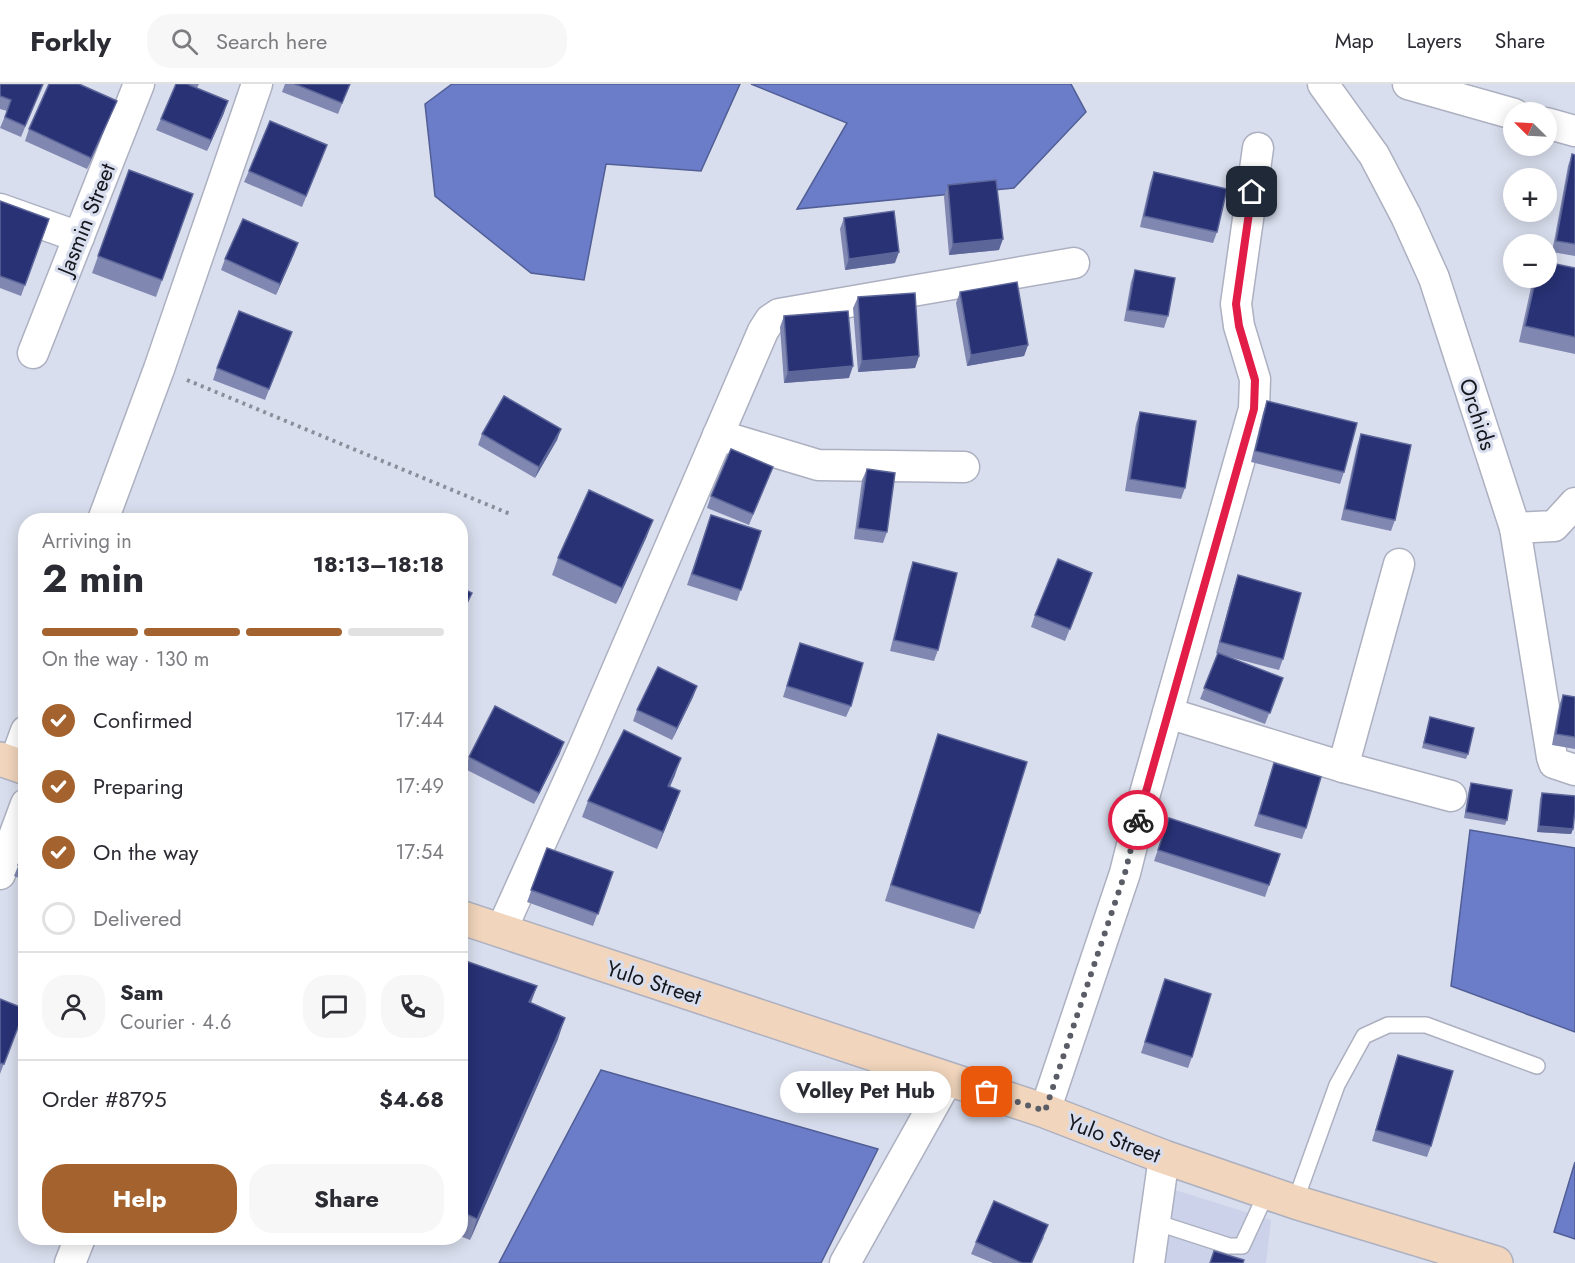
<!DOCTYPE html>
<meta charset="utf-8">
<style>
:root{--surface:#fff;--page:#f7f7f7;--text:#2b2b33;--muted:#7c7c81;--line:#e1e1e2;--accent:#a4632e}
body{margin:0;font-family:Jost,sans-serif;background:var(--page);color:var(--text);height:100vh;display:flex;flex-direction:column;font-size:22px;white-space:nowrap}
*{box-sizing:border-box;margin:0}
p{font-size:20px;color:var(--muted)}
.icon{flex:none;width:33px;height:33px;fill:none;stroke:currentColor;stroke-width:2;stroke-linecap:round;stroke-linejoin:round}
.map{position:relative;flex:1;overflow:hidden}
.drawer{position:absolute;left:18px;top:429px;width:450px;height:732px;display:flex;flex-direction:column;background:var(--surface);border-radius:24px;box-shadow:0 3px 15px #0003}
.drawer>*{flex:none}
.needle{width:39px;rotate:294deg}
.buttons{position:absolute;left:1503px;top:18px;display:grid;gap:12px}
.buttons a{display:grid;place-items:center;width:54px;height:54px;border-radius:50%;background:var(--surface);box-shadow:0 3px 15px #0003;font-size:30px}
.pin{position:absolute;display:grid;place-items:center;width:51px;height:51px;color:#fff;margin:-26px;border-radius:12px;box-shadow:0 3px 9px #0006}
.courier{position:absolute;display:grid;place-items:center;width:60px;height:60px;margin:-30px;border:4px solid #e11d48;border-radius:50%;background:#fff;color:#222;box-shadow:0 2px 8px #0007}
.bubble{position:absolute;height:42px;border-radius:21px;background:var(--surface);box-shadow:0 3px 15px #0003;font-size:20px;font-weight:700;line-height:42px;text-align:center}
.head em{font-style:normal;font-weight:700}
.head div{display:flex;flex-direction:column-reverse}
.head{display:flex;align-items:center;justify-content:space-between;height:102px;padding:0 24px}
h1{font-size:39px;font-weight:700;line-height:45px}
.bar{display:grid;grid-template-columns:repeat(4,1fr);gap:9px 6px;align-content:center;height:72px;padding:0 24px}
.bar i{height:8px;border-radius:4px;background:var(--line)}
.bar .on{background:var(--accent)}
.bar p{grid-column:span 4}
.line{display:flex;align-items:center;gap:15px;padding:0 24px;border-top:2px solid var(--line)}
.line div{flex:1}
.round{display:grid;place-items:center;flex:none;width:63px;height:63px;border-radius:24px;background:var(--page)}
ol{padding:0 24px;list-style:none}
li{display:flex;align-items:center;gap:18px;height:66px}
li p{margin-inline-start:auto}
li .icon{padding:6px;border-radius:50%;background:var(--accent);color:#fff;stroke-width:4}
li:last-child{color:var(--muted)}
li i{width:33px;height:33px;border:3px solid var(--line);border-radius:50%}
.action{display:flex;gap:12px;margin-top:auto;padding:12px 24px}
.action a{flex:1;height:69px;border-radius:24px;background:var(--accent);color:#fff;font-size:24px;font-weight:700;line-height:69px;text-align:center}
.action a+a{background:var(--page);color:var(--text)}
header{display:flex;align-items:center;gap:36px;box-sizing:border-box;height:84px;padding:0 30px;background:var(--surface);border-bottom:2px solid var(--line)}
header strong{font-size:28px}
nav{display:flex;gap:33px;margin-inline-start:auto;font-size:21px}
.search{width:420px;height:54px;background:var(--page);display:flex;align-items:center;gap:15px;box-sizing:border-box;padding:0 21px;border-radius:24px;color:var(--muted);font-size:22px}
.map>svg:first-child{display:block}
.built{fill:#cbd2e9}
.water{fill:#6b7dc8;stroke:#515e95;stroke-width:1.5}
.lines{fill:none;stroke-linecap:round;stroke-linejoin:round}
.lane-casing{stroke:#acb0c0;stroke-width:18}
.street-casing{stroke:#acb0c0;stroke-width:33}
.secondary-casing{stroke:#acb0c0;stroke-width:36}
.path{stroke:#8a8e9a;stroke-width:4;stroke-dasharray:3 4.5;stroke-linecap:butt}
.lane{stroke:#fff;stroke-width:15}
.street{stroke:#fff;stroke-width:30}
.secondary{stroke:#f1d5bc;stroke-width:33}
.wall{fill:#8088b2}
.shaded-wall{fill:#5d6699}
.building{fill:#283275;stroke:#5d6699;stroke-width:1.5}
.done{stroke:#5a5d66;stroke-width:6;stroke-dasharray:0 10.8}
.route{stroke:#e11d48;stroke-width:8}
.labels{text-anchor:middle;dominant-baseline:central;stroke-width:6;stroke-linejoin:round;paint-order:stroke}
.street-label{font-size:22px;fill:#15171d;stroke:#d9deee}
</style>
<header>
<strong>Forkly</strong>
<div class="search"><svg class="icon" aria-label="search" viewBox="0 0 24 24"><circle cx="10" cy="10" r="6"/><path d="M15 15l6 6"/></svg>Search here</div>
<nav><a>Map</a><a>Layers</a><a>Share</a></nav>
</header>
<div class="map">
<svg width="1575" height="1179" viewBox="0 0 1575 1179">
<rect width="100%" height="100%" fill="#d9deee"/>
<path class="built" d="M1172 1105 1271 1136 1266 1179H1163Z"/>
<g class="water">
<path d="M452 0H740L701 87 606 80 584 196 531 189 435 112 425 20Z"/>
<path d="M751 0H1071L1086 28 1014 104 797 125 847 39Z"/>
<path d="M1470 746 1575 764V948L1451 902Z"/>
<path d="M601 986 878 1065 821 1179H499Z"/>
<path d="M1575 1078V1155L1554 1148Z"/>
</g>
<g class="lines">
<g class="lane-casing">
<g id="lane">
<path d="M1295 1118 1337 1001 1364 952 1388 941H1426L1537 982"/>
<path d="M1155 1138 1229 1162H1242L1267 1108"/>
</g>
</g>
<g class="street-casing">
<g id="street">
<path d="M1323 0 1374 71 1406 132 1434 194 1515 444 1552 673 1554 679 1575 686"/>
<path d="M1408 0 1514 30"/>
<path d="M1546 39 1575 47"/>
<path d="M0 125 79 153"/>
<path d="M33 269 139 0"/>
<path d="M718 351 818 381 964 383"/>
<path d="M103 436 159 285 257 0"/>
<path d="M1515 444 1554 442 1575 419"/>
<path d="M1168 629 1343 683 1451 712"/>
<path d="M14 680 26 647"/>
<path d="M1343 683 1399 480"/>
<path d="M0 790 26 720"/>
<path d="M501 847 583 665 763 247 770 236 779 230 1074 179"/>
<path d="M1045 1027 1125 789 1144 713 1254 325 1255 295 1239 242 1236 220 1258 64"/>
<path d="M70 1179 80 1154"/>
<path d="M845 1179 948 995"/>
<path d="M1149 1179 1164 1073"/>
</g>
</g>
<g class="secondary-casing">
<g id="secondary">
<path d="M0 675 26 684"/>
<path d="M460 833 1045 1027 1164 1073 1295 1118 1496 1179"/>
</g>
</g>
<path class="path" d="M187 296 510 430"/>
<use href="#lane" class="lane"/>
<use href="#street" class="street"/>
<use href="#secondary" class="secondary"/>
</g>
<g class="wall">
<path d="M0 0H43L21 53 0 44 7 27 0 25Z"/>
<path d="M176 0H199L197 4 224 29 207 67 156 46Z"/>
<path d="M285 0H350L338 30 282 8Z"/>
<path d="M117 17 87 85 25 57 29 45Z"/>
<path d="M1572 70 1575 71V172L1552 168 1568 82Z"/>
<path d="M323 72 302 123 244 98 249 87Z"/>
<path d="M129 86 193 110 156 213 92 189Z"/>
<path d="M1154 88 1217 148 1213 159 1140 143 1150 99Z"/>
<path d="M948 101 999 166 949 171 944 113Z"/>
<path d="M0 117 49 135 21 212 0 204Z"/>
<path d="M844 134 895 179 845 186 840 145Z"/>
<path d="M298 159 276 211 221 186 225 175Z"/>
<path d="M1575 184V270L1519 258 1533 194H1546Z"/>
<path d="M1135 186 1168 232 1164 244 1124 237 1131 198Z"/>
<path d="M960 208 1028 261 1024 272 967 282 956 219Z"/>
<path d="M858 213 919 272 915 284 858 288 853 224Z"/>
<path d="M784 232 849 294 784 299 780 243Z"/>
<path d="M292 248 265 316 213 296 217 284Z"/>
<path d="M1267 317 1344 388 1340 400 1251 378 1263 329Z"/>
<path d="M1140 328 1185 404 1181 415 1125 407 1136 340Z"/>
<path d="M561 345 557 356 535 394 478 361 482 350Z"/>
<path d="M1361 350 1395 436 1391 447 1341 436 1357 362Z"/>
<path d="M773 383 749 441 707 424 711 412Z"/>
<path d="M867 385 887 448 883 459 854 455 862 396Z"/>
<path d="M711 431 761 447 737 517 687 501Z"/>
<path d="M647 452 616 520 552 491 558 474Z"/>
<path d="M913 478 938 566 934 577 890 567 909 489Z"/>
<path d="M1238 491 1283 575 1279 586 1222 571 1283 594 1265 640 1200 615 1218 570 1216 569 1234 503Z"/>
<path d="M1088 500 1065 557 1031 543 1035 531Z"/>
<path d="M800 559 851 622 846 633 783 613Z"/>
<path d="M697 602 693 613 672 656 633 637 637 626Z"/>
<path d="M1563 611 1575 613V665L1552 661 1559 622Z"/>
<path d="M1430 633 1468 670 1466 675 1422 664Z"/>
<path d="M938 650 980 829 974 845 885 817Z"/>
<path d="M560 669 534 720 465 685 469 673Z"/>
<path d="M1274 679 1306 744 1302 755 1254 742Z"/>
<path d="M675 691 670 703 680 707 657 765 582 733 588 717Z"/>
<path d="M1471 699 1507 736 1505 741 1464 734 1469 705Z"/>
<path d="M1542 709 1573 745 1571 750 1537 748 1540 715Z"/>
<path d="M1169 734 1280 770 1265 813 1154 777Z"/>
<path d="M26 762V797L14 792Z"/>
<path d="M547 764 613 788 593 842 527 818Z"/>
<path d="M460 875 537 902 531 919 558 955 470 1156 460 1152Z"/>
<path d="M1165 895 1192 973 1188 984 1141 969Z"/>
<path d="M0 915 25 925 0 990Z"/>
<path d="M1398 971 1431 1062 1427 1073 1372 1057Z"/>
<path d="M1044 1153 1032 1179H993L971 1170 976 1158Z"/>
</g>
<g class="shaded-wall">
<path d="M117 17 112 28 87 85 91 74Z"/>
<path d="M228 17 224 29 207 67 211 56Z"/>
<path d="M1003 155 999 166 949 171 953 160Z"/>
<path d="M298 159 294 170 276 211 280 200Z"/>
<path d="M899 168 895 179 845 186 849 175Z"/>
<path d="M1028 261 1024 272 967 282 971 271Z"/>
<path d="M919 272 915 284 858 288 862 277Z"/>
<path d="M853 282 849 294 784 299 788 288Z"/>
<path d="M561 345 557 356 535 394 539 383Z"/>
<path d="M653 436 647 452 616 520 622 504Z"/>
<path d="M472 509 467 521 460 535V532Z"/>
<path d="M697 602 693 613 672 656 677 644Z"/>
<path d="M564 658 560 669 534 720 539 709Z"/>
<path d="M681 674 675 691 662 719 668 702Z"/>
<path d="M680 707 674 723 657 765 663 748Z"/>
<path d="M1539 742 1573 745 1571 750 1537 748Z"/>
<path d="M537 902 529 923V918Z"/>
<path d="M565 934 558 955 470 1156 477 1135Z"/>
<path d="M1048 1141 1032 1179H1031Z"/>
</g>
<g class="building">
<path d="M0 0H43L25 42 5 33 11 16 0 12Z"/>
<path d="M49 0H79L117 17 91 74 29 45Z"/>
<path d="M176 0H187L228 17 211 56 161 35Z"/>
<path d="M295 0H350L342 19Z"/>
<path d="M270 37 327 61 306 112 249 87Z"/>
<path d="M1572 70 1575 71V160L1556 157Z"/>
<path d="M129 86 193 110 162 196 98 172Z"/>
<path d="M1154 88 1227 105 1217 148 1144 132Z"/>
<path d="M996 96 1003 155 953 160 948 101Z"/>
<path d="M0 117 49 135 25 201 0 192Z"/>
<path d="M894 127 899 168 849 175 844 134Z"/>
<path d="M243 135 298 159 280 200 225 175Z"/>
<path d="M1546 178 1575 184V253L1525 242 1536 194H1546Z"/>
<path d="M1135 186 1175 194 1168 232 1128 226Z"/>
<path d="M1017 198 1028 261 971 271 960 208Z"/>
<path d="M915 209 919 272 862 277 858 213Z"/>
<path d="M239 227 292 248 269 305 217 284Z"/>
<path d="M848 227 853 282 788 288 784 232Z"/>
<path d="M504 312 561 345 539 383 482 350Z"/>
<path d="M1267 317 1357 339 1344 388 1255 367Z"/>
<path d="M1140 328 1196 337 1185 404 1130 395Z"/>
<path d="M1361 350 1411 361 1395 436 1345 425Z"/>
<path d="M731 365 773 383 753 430 711 412Z"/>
<path d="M867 385 895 389 887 448 858 444Z"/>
<path d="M589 406 653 436 622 504 558 474Z"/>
<path d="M711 431 761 447 741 506 692 490Z"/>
<path d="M1058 475 1092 489 1070 545 1035 531Z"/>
<path d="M913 478 957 489 938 566 894 556Z"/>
<path d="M1238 491 1301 509 1283 575 1220 558Z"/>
<path d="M460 503 472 509 460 532Z"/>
<path d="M800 559 863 579 851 622 787 602Z"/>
<path d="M1218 569 1283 594 1270 629 1204 604Z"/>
<path d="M658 583 697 602 677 644 637 626Z"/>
<path d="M1563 611 1575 613V653L1556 650Z"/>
<path d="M495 622 564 658 539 709 469 673Z"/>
<path d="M1430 633 1474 644 1468 670 1424 659Z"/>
<path d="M624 646 681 674 668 702 680 707 663 748 588 717Z"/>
<path d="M938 650 1027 678 980 829 891 801Z"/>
<path d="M1274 679 1321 693 1306 744 1259 730Z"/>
<path d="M1471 699 1512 706 1507 736 1466 728Z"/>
<path d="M1542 709 1575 712V725L1573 745 1539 742Z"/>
<path d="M1169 734 1280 770 1269 801 1158 766Z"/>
<path d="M26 762V784L18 781Z"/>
<path d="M547 764 613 788 598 830 531 806Z"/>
<path d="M460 875 537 902 529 918 565 934 477 1135 460 1127Z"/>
<path d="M1165 895 1211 910 1192 973 1145 958Z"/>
<path d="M0 915 25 925 4 980 0 979Z"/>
<path d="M1398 971 1453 987 1431 1062 1376 1046Z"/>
<path d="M994 1117 1048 1141 1031 1179H1022L976 1158Z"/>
<path d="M1214 1167 1244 1176 1243 1179H1210Z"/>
</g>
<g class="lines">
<path class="done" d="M987 1008 1045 1027 1125 789 1138 736"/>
<path class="route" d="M1138 736 1254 325 1255 296 1239 242 1236 220 1252 108"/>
</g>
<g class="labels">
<g class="street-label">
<text transform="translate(86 135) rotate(-68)">Jasmin Street</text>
<text transform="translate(1478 330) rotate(72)">Orchids</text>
<text transform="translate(654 898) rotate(18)">Yulo Street</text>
<text transform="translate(1114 1054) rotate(21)">Yulo Street</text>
</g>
</g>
</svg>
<div class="buttons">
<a><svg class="needle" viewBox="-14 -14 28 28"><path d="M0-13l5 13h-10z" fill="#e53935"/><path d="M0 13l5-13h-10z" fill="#7c7c81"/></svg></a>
<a>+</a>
<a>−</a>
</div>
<div class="pin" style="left:987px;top:1008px;background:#ea580c"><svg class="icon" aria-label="bag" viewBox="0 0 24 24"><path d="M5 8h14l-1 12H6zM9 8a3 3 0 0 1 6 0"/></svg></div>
<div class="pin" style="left:1252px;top:108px;background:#1f2937"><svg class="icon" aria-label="home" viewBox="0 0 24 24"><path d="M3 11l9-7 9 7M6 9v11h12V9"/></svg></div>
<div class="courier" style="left:1138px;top:736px"><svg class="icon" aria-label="bike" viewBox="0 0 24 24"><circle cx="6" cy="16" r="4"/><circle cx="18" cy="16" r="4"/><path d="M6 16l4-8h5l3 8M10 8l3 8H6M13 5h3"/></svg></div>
<div class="bubble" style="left:780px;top:987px;width:171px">Volley Pet Hub</div>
<section class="drawer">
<div class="head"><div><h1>2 min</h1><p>Arriving in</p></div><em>18:13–18:18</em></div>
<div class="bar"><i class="on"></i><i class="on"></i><i class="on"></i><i></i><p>On the way · 130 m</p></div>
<ol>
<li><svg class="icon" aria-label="check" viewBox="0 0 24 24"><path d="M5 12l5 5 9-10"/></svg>Confirmed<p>17:44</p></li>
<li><svg class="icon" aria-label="check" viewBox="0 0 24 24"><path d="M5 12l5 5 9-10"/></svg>Preparing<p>17:49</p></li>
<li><svg class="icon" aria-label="check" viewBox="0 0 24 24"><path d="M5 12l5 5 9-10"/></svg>On the way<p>17:54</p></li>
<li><i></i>Delivered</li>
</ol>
<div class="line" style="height:108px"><a class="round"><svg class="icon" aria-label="person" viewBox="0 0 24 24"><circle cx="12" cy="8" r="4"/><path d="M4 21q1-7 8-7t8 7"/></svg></a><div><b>Sam</b><p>Courier · 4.6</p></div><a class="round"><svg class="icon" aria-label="chat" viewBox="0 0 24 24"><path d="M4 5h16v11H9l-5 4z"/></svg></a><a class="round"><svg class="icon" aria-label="phone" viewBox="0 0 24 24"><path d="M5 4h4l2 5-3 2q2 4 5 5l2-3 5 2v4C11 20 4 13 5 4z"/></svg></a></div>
<div class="line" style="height:78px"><div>Order #8795</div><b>$4.68</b></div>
<div class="action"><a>Help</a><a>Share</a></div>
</section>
</div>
